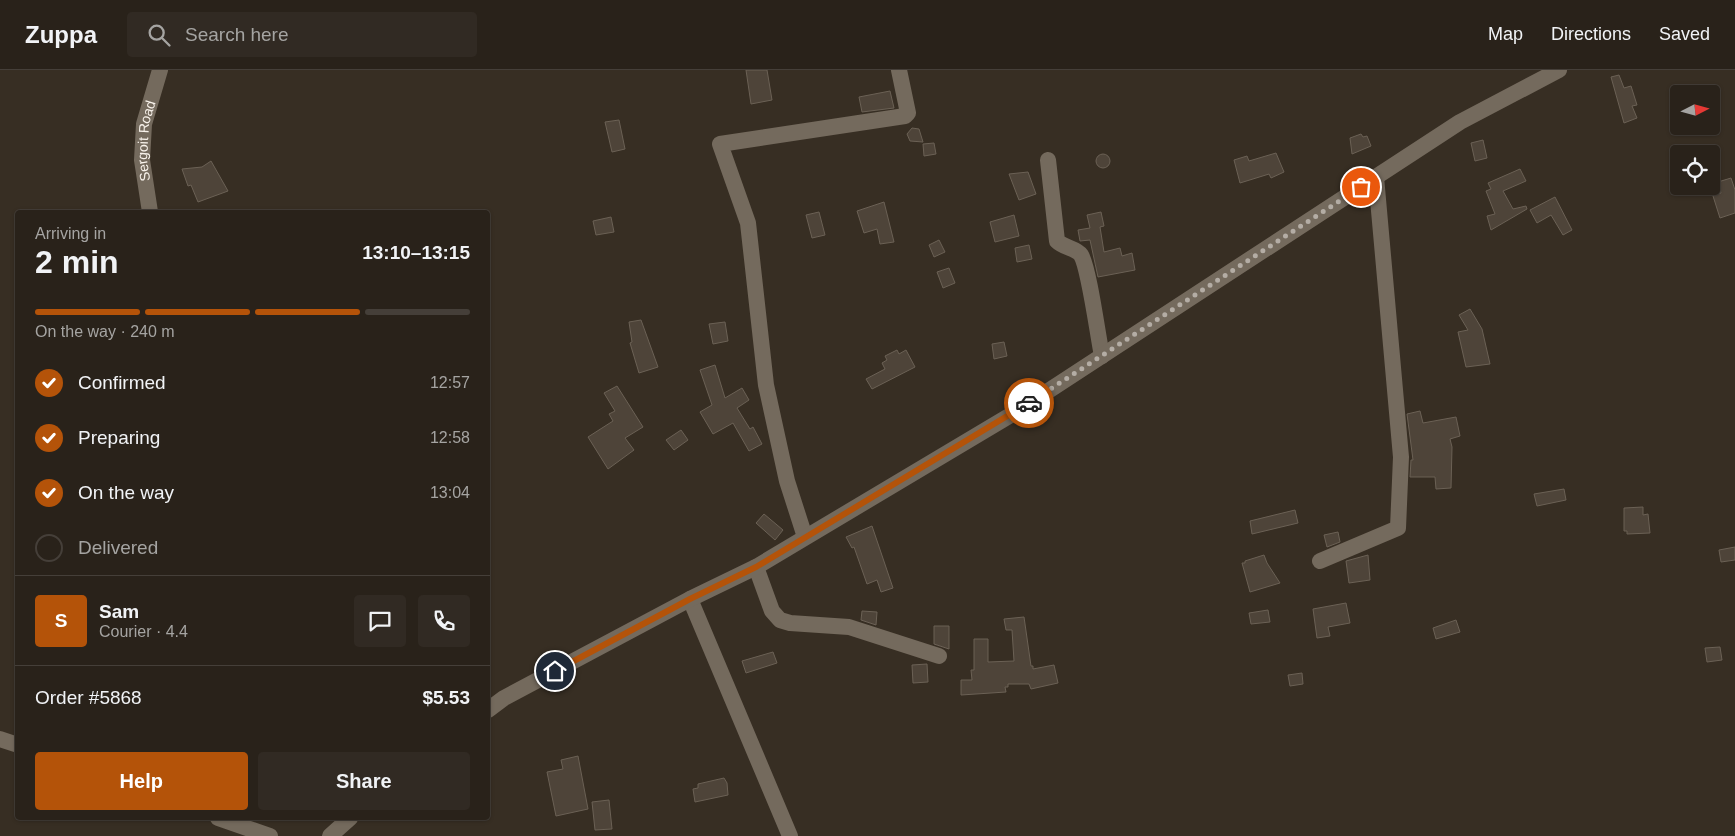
<!DOCTYPE html>
<meta charset="utf-8">
<style>
:root{--surface:#29221a;--page:#312a23;--text:#f1f3f6;--muted:#a5a4a2;--line:#453f39;--accent:#b45309}
body{margin:0;font-family:Helvetica,sans-serif;background:var(--page);color:var(--text);height:100vh;display:flex;flex-direction:column;font-size:19px;white-space:nowrap}
*{box-sizing:border-box;margin:0}
p{font-size:16px;color:var(--muted)}
.icon{flex:none;width:28px;height:28px;fill:none;stroke:currentColor;stroke-width:2;stroke-linecap:round;stroke-linejoin:round}
.map{position:relative;flex:1;overflow:hidden}
.drawer{position:absolute;left:15px;top:140px;width:475px;height:610px;display:flex;flex-direction:column;background:var(--surface);border-radius:5px;box-shadow:0 1px 4px #0004,0 0 0 1px var(--line)}
.drawer>*{flex:none}
.needle{width:32px;rotate:84deg}
.fabs{position:absolute;left:1670px;top:15px;display:grid;gap:10px}
.fabs a{display:grid;place-items:center;width:50px;height:50px;border-radius:5px;background:var(--surface);box-shadow:0 1px 4px #0004,0 0 0 1px var(--line);font-size:25px}
.pin{position:absolute;display:grid;place-items:center;width:42px;height:42px;color:#fff;margin:-21px;border:2px solid #fff;border-radius:50%;box-shadow:0 1px 5px #0007}
.courier{position:absolute;display:grid;place-items:center;width:50px;height:50px;margin:-25px;border:4px solid #b45309;border-radius:50%;background:#fff;color:#222;box-shadow:0 1px 6px #0007}
.summary em{font-style:normal;font-weight:700}
.summary div{display:flex;flex-direction:column-reverse}
.summary{display:flex;align-items:center;justify-content:space-between;height:85px;padding:0 20px}
h1{font-size:32px;font-weight:700;line-height:38px}
.bar{display:grid;grid-template-columns:repeat(4,1fr);gap:8px 5px;align-content:center;height:60px;padding:0 20px}
.bar i{height:6px;border-radius:4px;background:var(--line)}
.bar .current{background:var(--accent)}
.bar p{grid-column:span 4}
.line{display:flex;align-items:center;gap:12px;padding:0 20px;border-top:1px solid var(--line)}
.line div{flex:1}
.round{display:grid;place-items:center;flex:none;width:52px;height:52px;border-radius:5px;background:var(--page)}
ol{padding:0 20px;list-style:none}
li{display:flex;align-items:center;gap:15px;height:55px}
li p{margin-inline-start:auto}
li .icon{padding:5px;border-radius:50%;background:var(--accent);color:#fff;stroke-width:4}
li:last-child{color:var(--muted)}
li i{width:28px;height:28px;border:2px solid var(--line);border-radius:50%}
.cta{display:flex;gap:10px;margin-top:auto;padding:10px 20px}
.cta a{flex:1;height:58px;border-radius:5px;background:var(--accent);color:#fff;font-size:20px;font-weight:700;line-height:58px;text-align:center}
.cta a+a{background:var(--page);color:var(--text)}
header{display:flex;align-items:center;gap:30px;box-sizing:border-box;height:70px;padding:0 25px;background:var(--surface);border-bottom:1px solid var(--line)}
header strong{font-size:24px}
nav{display:flex;gap:28px;margin-inline-start:auto;font-size:18px}
.search{width:350px;height:45px;background:var(--page);display:flex;align-items:center;gap:12px;box-sizing:border-box;padding:0 18px;border-radius:5px;color:var(--muted);font-size:19px}
.map>svg:first-child{display:block}
.building{fill:#4e4439;stroke:#6b6155}
.lines{fill:none;stroke-linecap:round;stroke-linejoin:round}
.minor{stroke:#746a5d;stroke-width:16}
.done{stroke:#b4ada5;stroke-width:5;stroke-dasharray:0 9}
.route{stroke:#b45309;stroke-width:6}
.labels{text-anchor:middle;dominant-baseline:central;stroke-width:4;stroke-linejoin:round;paint-order:stroke}
.street-label{font-size:14px;fill:#f8f2eb;stroke:#2d2419}
</style>
<header>
<strong>Zuppa</strong>
<div class="search"><svg class="icon" aria-label="search" viewBox="0 0 24 24"><circle cx="10" cy="10" r="6"/><path d="M15 15l6 6"/></svg>Search here</div>
<nav><a>Map</a><a>Directions</a><a>Saved</a></nav>
</header>
<div class="map">
<svg width="1735" height="766" viewBox="0 0 1735 766">
<rect width="100%" height="100%" fill="#372e23"/>
<g class="building">
<path d="M746 0H767L772 30 751 34Z"/>
<path d="M1619 5 1624 18 1631 16 1637 35 1632 36 1637 48 1624 53 1611 7Z"/>
<path d="M890 21 894 38 862 42 859 27Z"/>
<path d="M619 50 625 79 612 82 605 52Z"/>
<path d="M912 58 919 59 923 72 910 71 907 64Z"/>
<path d="M1361 64 1363 67 1367 66 1371 76 1352 84 1350 68Z"/>
<path d="M1483 70 1487 88 1475 91 1471 73Z"/>
<path d="M934 73 936 84 924 86 923 74Z"/>
<path d="M1276 83 1284 102 1271 108 1269 104 1240 113 1234 90 1247 86 1249 91Z"/>
<circle cx="1103" cy="91" r="7"/>
<path d="M211 91 228 121 198 132 191 115 188 116 182 99 202 97Z"/>
<path d="M1520 99 1526 111 1503 121 1513 139 1526 136 1527 139 1491 160 1487 146 1495 144 1486 121 1491 119 1488 113Z"/>
<path d="M1028 102 1036 124 1019 130 1009 104Z"/>
<path d="M1731 108 1735 120V143L1720 148 1713 126 1721 123 1718 112Z"/>
<path d="M1555 127 1572 160 1563 165 1551 145 1537 153 1530 140Z"/>
<path d="M884 132 894 172 880 174 877 159 864 163 857 141Z"/>
<path d="M819 142 825 165 812 168 806 145Z"/>
<path d="M1101 142 1104 156 1100 157 1104 182 1120 178 1122 186 1132 183 1135 200 1098 207 1090 170 1080 171 1078 160 1090 158 1087 145Z"/>
<path d="M1014 145 1019 166 995 172 990 152Z"/>
<path d="M611 147 614 162 596 165 593 151Z"/>
<path d="M939 170 945 182 934 187 929 175Z"/>
<path d="M1029 175 1032 189 1017 192 1015 178Z"/>
<path d="M949 198 955 213 943 218 937 202Z"/>
<path d="M1470 239 1482 259 1490 294 1466 297 1458 262 1468 260 1459 245Z"/>
<path d="M641 250 658 297 639 303 630 273 632 272 629 252Z"/>
<path d="M725 252 728 271 713 274 709 254Z"/>
<path d="M1004 272 1007 286 994 289 992 274Z"/>
<path d="M897 280 899 284 906 280 915 297 872 319 866 309 885 299 882 293 887 290 885 286Z"/>
<path d="M715 295 725 328 742 318 749 330 737 338 750 359 753 357 762 374 749 381 733 353 713 364 700 342 712 335 700 300Z"/>
<path d="M617 316 643 357 625 368 634 380 608 399 588 367 613 351 609 344 615 341 604 323Z"/>
<path d="M1420 341 1423 353 1456 347 1460 366 1450 369 1452 377 1451 418 1436 419 1435 407H1410L1411 390H1413L1407 344Z"/>
<path d="M681 360 688 370 674 380 666 370Z"/>
<path d="M1564 419 1566 430 1537 436 1534 424Z"/>
<path d="M1643 437V445L1648 444 1650 463 1627 464V461H1624V438Z"/>
<path d="M1295 440 1298 453 1252 464 1250 451Z"/>
<path d="M764 444 783 460 775 470 756 453Z"/>
<path d="M872 456 893 518 881 522 877 510 867 514 854 477 852 478 846 467Z"/>
<path d="M1338 462 1340 472 1327 477 1324 465Z"/>
<path d="M1735 477V490L1721 492 1719 480Z"/>
<path d="M1264 485 1267 493 1280 513 1250 522 1242 493H1245V491Z"/>
<path d="M1368 485 1370 510 1349 513 1346 491Z"/>
<path d="M1346 533 1350 553 1328 557 1330 566 1317 568 1313 539Z"/>
<path d="M1268 540 1270 552 1251 554 1249 543Z"/>
<path d="M862 541 877 542 876 555 861 550Z"/>
<path d="M1024 547 1031 596H1033V599L1054 595 1058 613 1031 619 1029 614H1008V617H1005L1006 622 961 625V610H972L971 600H974V569H988V592L1014 591 1012 560H1006L1004 549Z"/>
<path d="M1456 550 1460 562 1436 569 1433 558Z"/>
<path d="M934 556H949V579L934 574Z"/>
<path d="M1720 577 1722 590 1707 592 1705 578Z"/>
<path d="M773 582 777 593 746 603 742 591Z"/>
<path d="M927 594 928 612 913 613 912 595Z"/>
<path d="M1302 603 1303 614 1290 616 1288 605Z"/>
<path d="M578 686 588 739 556 746 547 702 563 699 561 690Z"/>
<path d="M724 708 727 713 728 725 695 732 693 719 698 718V714Z"/>
<path d="M609 730 612 759 595 760 592 732Z"/>
</g>
<g class="lines">
<g class="minor">
<path d="M1048 90 1057 171C1064 178 1076 178 1081 185 1089 198 1098 267 1102 286"/>
<path id="s1" d="M150 142 142 90 144 54 160 0"/>
<path d="M805 467 787 411 766 315 748 153 720 74 905 46 908 43 899 0"/>
<path d="M1320 491 1398 458 1401 387 1376 107"/>
<path d="M756 497 772 541 780 550 790 553 849 557 939 586"/>
<path d="M690 529 790 766"/>
<path d="M488 640 504 628 690 529 756 497 1019 340 1460 52 1559 0"/>
<path d="M0 669 18 675"/>
<path d="M218 748 270 766"/>
<path d="M330 766 350 748"/>
</g>
</g>
<g class="lines">
<path class="done" d="M1029 333 1361 117"/>
<path class="route" d="M555 601 690 529 756 497 1029 333"/>
</g>
<g class="labels">
<g class="street-label">
<text stroke="none"><textPath href="#s1" startOffset="72">Sergoit Road</textPath></text>
</g>
</g>
</svg>
<div class="fabs">
<a><svg class="needle" viewBox="-14 -14 28 28"><path d="M0-13l5 13h-10z" fill="#e53935"/><path d="M0 13l5-13h-10z" fill="#a5a4a2"/></svg></a>
<a><svg class="icon" aria-label="locate" viewBox="0 0 24 24"><circle cx="12" cy="12" r="6"/><path d="M12 2v4M12 18v4M2 12h4M18 12h4"/></svg></a>
</div>
<div class="pin" style="left:1361px;top:117px;background:#ea580c"><svg class="icon" aria-label="bag" viewBox="0 0 24 24"><path d="M5 8h14l-1 12H6zM9 8a3 3 0 0 1 6 0"/></svg></div>
<div class="pin" style="left:555px;top:601px;background:#1f2937"><svg class="icon" aria-label="home" viewBox="0 0 24 24"><path d="M3 11l9-7 9 7M6 9v11h12V9"/></svg></div>
<div class="courier" style="left:1029px;top:333px"><svg class="icon" aria-label="car" viewBox="0 0 24 24"><path d="M5 17H2v-5l4-1 3-4h7l3 4 3 1v5h-3M9 17h6M6 11h13"/><circle cx="7" cy="17" r="2"/><circle cx="17" cy="17" r="2"/></svg></div>
<section class="drawer">
<div class="summary"><div><h1>2 min</h1><p>Arriving in</p></div><em>13:10–13:15</em></div>
<div class="bar"><i class="current"></i><i class="current"></i><i class="current"></i><i></i><p>On the way · 240 m</p></div>
<ol>
<li><svg class="icon" aria-label="check" viewBox="0 0 24 24"><path d="M5 12l5 5 9-10"/></svg>Confirmed<p>12:57</p></li>
<li><svg class="icon" aria-label="check" viewBox="0 0 24 24"><path d="M5 12l5 5 9-10"/></svg>Preparing<p>12:58</p></li>
<li><svg class="icon" aria-label="check" viewBox="0 0 24 24"><path d="M5 12l5 5 9-10"/></svg>On the way<p>13:04</p></li>
<li><i></i>Delivered</li>
</ol>
<div class="line" style="height:90px"><b class="round" style="background:var(--accent);color:#fff">S</b><div><b>Sam</b><p>Courier · 4.4</p></div><a class="round"><svg class="icon" aria-label="chat" viewBox="0 0 24 24"><path d="M4 5h16v11H9l-5 4z"/></svg></a><a class="round"><svg class="icon" aria-label="phone" viewBox="0 0 24 24"><path d="M5 4h4l2 5-3 2q2 4 5 5l2-3 5 2v4C11 20 4 13 5 4z"/></svg></a></div>
<div class="line" style="height:65px"><div>Order #5868</div><b>$5.53</b></div>
<div class="cta"><a>Help</a><a>Share</a></div>
</section>
</div>
